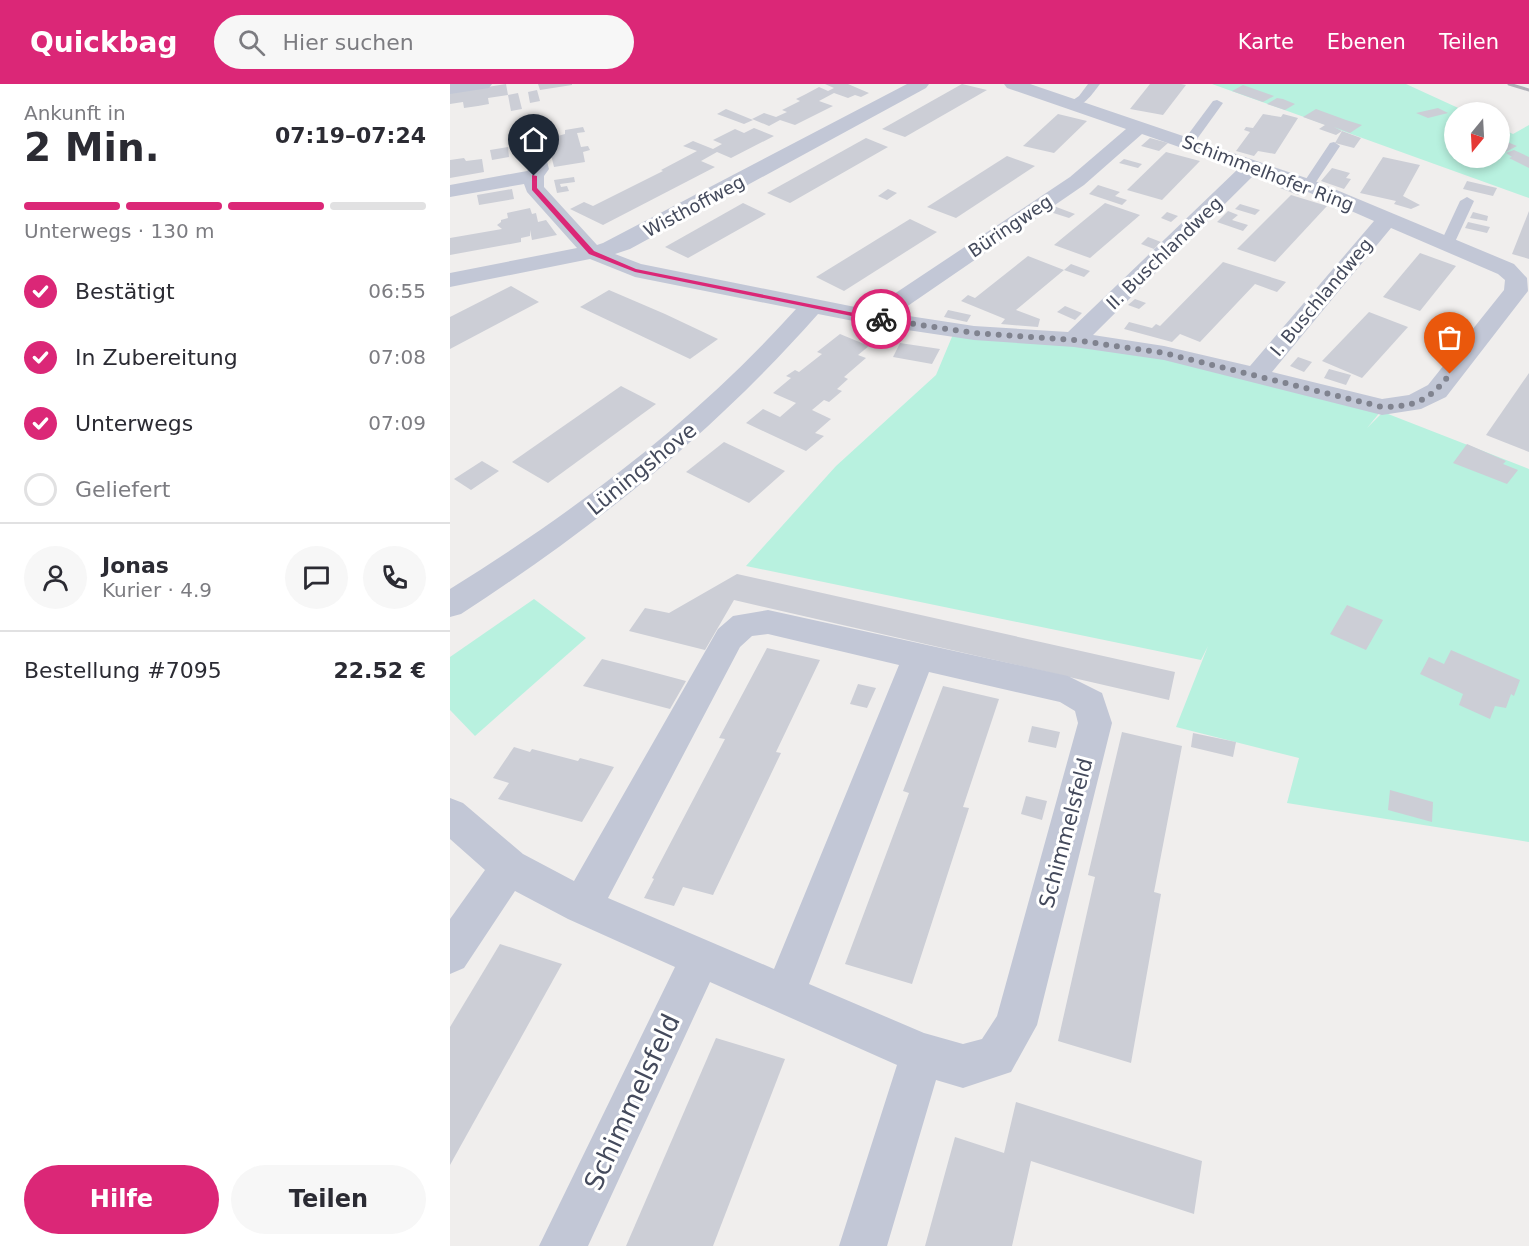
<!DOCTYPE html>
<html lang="de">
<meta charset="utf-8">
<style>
:root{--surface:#fff;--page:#f7f7f7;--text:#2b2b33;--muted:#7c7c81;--line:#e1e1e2;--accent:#db2777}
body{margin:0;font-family:"DejaVu Sans",sans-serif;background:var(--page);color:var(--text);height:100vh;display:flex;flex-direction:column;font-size:22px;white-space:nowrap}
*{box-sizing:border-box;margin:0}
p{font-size:20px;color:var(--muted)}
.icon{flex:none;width:33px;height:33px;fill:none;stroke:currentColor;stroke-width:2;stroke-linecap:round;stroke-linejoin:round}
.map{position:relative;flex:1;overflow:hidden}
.side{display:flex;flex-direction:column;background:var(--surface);width:450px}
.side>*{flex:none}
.needle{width:39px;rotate:198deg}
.controls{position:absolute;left:994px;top:18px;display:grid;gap:12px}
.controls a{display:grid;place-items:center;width:66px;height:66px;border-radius:50%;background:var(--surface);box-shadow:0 3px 9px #0003;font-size:30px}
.pin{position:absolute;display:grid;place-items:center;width:51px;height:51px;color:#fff;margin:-62px -26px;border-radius:50% 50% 50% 0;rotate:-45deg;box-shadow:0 0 6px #0007}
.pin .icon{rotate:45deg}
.courier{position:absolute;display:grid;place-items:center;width:60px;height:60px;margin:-30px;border:4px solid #db2777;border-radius:50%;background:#fff;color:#222;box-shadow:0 2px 8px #0007}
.headline em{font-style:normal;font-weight:800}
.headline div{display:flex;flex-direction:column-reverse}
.headline{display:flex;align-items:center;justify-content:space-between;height:102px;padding:0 24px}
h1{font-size:39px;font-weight:800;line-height:45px}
.bar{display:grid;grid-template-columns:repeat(4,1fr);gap:9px 6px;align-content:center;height:72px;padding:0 24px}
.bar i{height:8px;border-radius:4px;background:var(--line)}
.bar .on{background:var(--accent)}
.bar p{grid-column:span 4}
.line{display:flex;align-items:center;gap:15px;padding:0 24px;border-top:2px solid var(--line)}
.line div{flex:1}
.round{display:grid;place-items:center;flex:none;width:63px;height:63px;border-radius:32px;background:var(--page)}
ol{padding:0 24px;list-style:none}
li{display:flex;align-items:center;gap:18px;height:66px}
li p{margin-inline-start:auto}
li .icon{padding:6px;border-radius:50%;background:var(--accent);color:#fff;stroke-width:4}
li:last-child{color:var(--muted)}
li i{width:33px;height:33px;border:3px solid var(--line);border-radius:50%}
.cta{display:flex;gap:12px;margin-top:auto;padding:12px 24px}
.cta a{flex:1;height:69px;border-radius:36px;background:var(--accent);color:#fff;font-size:24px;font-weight:800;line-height:69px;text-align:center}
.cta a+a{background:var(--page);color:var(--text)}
header{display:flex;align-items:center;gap:36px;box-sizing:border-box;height:84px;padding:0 30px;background:var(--accent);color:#fff}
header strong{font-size:28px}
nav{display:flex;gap:33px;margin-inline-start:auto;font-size:21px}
.search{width:420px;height:54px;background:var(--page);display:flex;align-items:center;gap:15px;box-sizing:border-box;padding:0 21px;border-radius:33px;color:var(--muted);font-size:22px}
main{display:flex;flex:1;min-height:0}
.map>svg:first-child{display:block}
.green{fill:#b8f1df}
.building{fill:#ccced6}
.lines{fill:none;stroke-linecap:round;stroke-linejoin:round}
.lane{fill:#c2c7d6;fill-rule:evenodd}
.street{fill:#c2c7d6;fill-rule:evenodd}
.rail{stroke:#afb0b8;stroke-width:3}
.route{fill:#db2777}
.done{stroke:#80838f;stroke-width:6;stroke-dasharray:0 10.8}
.labels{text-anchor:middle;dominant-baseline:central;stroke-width:6;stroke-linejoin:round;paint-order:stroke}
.far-street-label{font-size:18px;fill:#444a5c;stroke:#fff}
.street-label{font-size:21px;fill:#444a5c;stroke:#fff}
.near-street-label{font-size:26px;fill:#444a5c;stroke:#fff}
</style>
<header>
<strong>Quickbag</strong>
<div class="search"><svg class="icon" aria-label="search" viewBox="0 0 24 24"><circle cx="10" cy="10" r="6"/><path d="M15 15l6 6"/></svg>Hier suchen</div>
<nav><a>Karte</a><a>Ebenen</a><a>Teilen</a></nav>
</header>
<main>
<section class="side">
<div class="headline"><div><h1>2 Min.</h1><p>Ankunft in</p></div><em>07:19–07:24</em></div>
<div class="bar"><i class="on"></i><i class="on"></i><i class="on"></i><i></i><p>Unterwegs · 130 m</p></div>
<ol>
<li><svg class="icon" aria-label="check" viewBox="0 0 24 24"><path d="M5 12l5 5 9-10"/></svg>Bestätigt<p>06:55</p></li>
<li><svg class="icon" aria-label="check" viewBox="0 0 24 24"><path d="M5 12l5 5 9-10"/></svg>In Zubereitung<p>07:08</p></li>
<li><svg class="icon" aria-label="check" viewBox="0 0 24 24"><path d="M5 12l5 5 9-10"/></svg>Unterwegs<p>07:09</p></li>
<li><i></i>Geliefert</li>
</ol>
<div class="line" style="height:108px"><a class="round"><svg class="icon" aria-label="person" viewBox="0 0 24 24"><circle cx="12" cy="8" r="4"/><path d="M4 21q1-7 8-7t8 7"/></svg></a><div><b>Jonas</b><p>Kurier · 4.9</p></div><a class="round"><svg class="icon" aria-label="chat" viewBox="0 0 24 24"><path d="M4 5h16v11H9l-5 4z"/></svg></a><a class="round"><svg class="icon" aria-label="phone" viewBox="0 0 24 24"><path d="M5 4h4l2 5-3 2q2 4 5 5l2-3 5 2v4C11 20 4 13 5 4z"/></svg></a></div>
<div class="line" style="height:78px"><div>Bestellung #7095</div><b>22.52 €</b></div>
<div class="cta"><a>Hilfe</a><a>Teilen</a></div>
</section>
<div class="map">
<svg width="1079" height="1162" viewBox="0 0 1079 1162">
<rect width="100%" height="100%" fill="#f0eeed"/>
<g class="green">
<path d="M762 0H956L1017 28H1005V74H1050V44L1063 50 1079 41V114Z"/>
<path d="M504 248 715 270 931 327 917 344 933 328 1079 385V758L837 719 849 674 726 643 758 562 751 576 296 482 386 382 486 291Z"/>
<path d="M84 515 136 554 25 652 0 626V573Z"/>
</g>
<g class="building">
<path d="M56 0 58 11 68 9 72 25 61 27 58 11 38 14 39 20 28 22 14 24 13 18 0 20V9Z"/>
<path d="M88 0H122V1L90 6Z"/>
<path d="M375 0H398L419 9 411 13 405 11 398 14 384 9 369 17 383 22 345 41 330 36 319 42 302 35 314 29 326 33 337 28 332 26 350 17 346 15 356 10 369 3 378 7 384 4Z"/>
<path d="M512 0 537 6 455 53 432 45Z"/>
<path d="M700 0H731L736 1 713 31 680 25Z"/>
<path d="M793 1 824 12 813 18 782 7Z"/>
<path d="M87 6 90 17 80 19 78 8Z"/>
<path d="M827 14 833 15 845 20 835 26 817 20Z"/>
<path d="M988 24 998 29 978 34 966 29Z"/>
<path d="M276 25 303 36 294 40 267 30Z"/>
<path d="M866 25 896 36 912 41 900 49 884 43 892 47 886 51 869 45 875 41 853 33Z"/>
<path d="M608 30 637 37 604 69 573 62Z"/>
<path d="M813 30 831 33 833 30 848 34 825 70 808 67 804 72 786 67 800 48 794 46 796 43 803 44Z"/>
<path d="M133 43 135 48 127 49 131 63 138 62 140 66 133 68 135 78 104 83 97 55 115 50V46Z"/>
<path d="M304 44 324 52 281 74 267 68 251 77 265 83 153 141 120 125 134 118 143 122 213 87 211 86 247 67 233 62 243 57 263 65 272 60 263 56 285 45 294 49Z"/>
<path d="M892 47 911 54 904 64 885 59Z"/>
<path d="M416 54 438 63 340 119 317 109Z"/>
<path d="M700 54 718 59 709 67 691 62Z"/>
<path d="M1050 55 1067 62 1050 71Z"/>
<path d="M58 63 59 73 42 76 40 66Z"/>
<path d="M1064 66 1079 73V84L1059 74 1062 73 1056 69Z"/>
<path d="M716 68 750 77 712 116 677 106Z"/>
<path d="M557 72 585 82 506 134 477 123Z"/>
<path d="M933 73 970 81 953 112 970 121 961 125 944 120 946 117 910 109Z"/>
<path d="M14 74 16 77 32 75 34 88 0 94V76Z"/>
<path d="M674 75 692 80 688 84 669 79Z"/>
<path d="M882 84 900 89 896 94 901 95 894 105 871 97Z"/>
<path d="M124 93 125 98 110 100 111 103 117 102 119 107 107 109 104 96Z"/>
<path d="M1017 97 1047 104 1043 112 1013 105Z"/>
<path d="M836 100 854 108 848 111 830 104Z"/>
<path d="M648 101 670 108 665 112 677 116 672 121 639 110Z"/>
<path d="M62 105 64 115 29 121 27 111Z"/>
<path d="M438 105 447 109 437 116 428 112Z"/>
<path d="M841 111 877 122 825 178 787 165Z"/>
<path d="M293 119 316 130 238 174 215 163Z"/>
<path d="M655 119 690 131 640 174 604 161Z"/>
<path d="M790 120 810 126 805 131 785 125Z"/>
<path d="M601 121 625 130 619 134 594 126Z"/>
<path d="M80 124 82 130 86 129 88 138 96 136 107 151 82 156 80 146V152L71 154V158L0 171V154L52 145 47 141 51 138V136L58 134 57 129Z"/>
<path d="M778 127 788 131 782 136 798 141 793 147 767 138Z"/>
<path d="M1079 127V175L1062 170Z"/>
<path d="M717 128 728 132 721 138 711 134Z"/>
<path d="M1023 128 1038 132 1037 137 1020 134Z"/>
<path d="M460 135 487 148 394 207 366 193Z"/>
<path d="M1018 138 1040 143 1037 149 1015 144Z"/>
<path d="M698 153 711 158 704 165 691 160Z"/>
<path d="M970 169 1006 182 970 227 933 213Z"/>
<path d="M578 172 614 186 566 226 590 235 588 243 551 240 555 235 511 217 518 211 525 214Z"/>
<path d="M773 178 836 198 827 208 805 200 750 258 730 250 722 258 674 245 679 238 702 244 706 240 710 242Z"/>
<path d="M621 180 640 187 634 193 614 186Z"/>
<path d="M61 202 89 218 0 265V233Z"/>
<path d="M159 206 215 230 268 255 240 275 130 223Z"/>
<path d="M685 215 696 219 689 225 678 221Z"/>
<path d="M615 222 632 229 625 236 607 228Z"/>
<path d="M498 226 521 231 517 238 494 233Z"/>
<path d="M919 228 958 243 912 294 872 277Z"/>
<path d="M390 250 419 262 408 271 416 274 394 293 398 295 387 305 392 307 379 318 374 316 362 326 381 335 365 349 374 352 356 367 296 339 313 325 330 333 346 319 323 309 341 294 336 292 345 286 349 288 372 270 367 268Z"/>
<path d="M450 259 490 265 482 280 443 273Z"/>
<path d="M848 273 862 278 854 288 840 282Z"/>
<path d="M879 285 901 291 896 301 874 294Z"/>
<path d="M1079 289V368L1036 351Z"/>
<path d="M171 302 206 320 98 399 62 378Z"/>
<path d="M274 358 335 387 299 419 236 388Z"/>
<path d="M1017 360 1056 377 1053 380 1068 386 1057 400 1003 379Z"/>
<path d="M32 377 49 387 21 406 4 395Z"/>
<path d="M287 490 725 588 719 616 284 516 255 566 179 547 195 524 219 529Z"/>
<path d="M897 521 933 536 916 566 880 550Z"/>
<path d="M317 564 370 576 326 668 331 669 263 811 233 803 224 822 194 814 204 795 202 794 275 655 269 654Z"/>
<path d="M1001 566 1070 596 1064 612 1061 610 1056 624 1045 622 1040 635 1009 621 1013 610 970 590 979 573 994 580Z"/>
<path d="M152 575 176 581 236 597 220 625 133 602Z"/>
<path d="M408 600 426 604 417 624 400 620Z"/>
<path d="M493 602 549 615 513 723 519 724 462 900 395 880 459 709 453 707Z"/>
<path d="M582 642 610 648 606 664 578 658Z"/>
<path d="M672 648 732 662 704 808 711 810 681 979 608 957 645 793 638 791Z"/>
<path d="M743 649 786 658 783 673 741 663Z"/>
<path d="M64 663 80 668 82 665 128 677 130 674 164 683 132 738 48 715 59 699 43 694Z"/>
<path d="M940 706 983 718 982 738 938 726Z"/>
<path d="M576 712 597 717 592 736 571 730Z"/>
<path d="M50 860 112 880 0 1081V943Z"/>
<path d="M266 954 335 975 263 1162H176Z"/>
<path d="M566 1018 752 1077 744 1130 581 1077 562 1162H475L505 1053 554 1069Z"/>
</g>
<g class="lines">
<g class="lane">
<path d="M638 0H650C642 10 634 24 620 22V18L629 12Z"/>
<path d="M767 16 773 19 742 62H734V56L763 17Z"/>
<path d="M884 58 890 62 864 101 863 104H853L852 101 880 59Z"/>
<path d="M1017 113 1024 117 1004 160 997 164 992 163 990 160 1010 117Z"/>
</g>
<g class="street">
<path d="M0 0H42L39 4 0 10Z"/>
<path d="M457 0H479L476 4 180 165 165 170 191 180 420 226 620 93 676 45 557 4 554 0H580L865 97 1064 180 1077 194 1078 207 996 313 971 325 932 331 714 276 624 263 524 256 424 241 368 230C261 351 146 442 11 530L0 533V505C127 426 245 337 346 225L185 193 140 175 0 203V189L127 164 77 108 74 100 0 113V101L77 87 79 85 73 51 75 47H89L99 85 94 92V103L147 161 153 159ZM692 50 789 84 618 248 524 242 446 230 634 101ZM805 90 851 105 924 137 800 282 714 262 643 251ZM941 144 1048 190 1055 196 1054 206 978 301 959 311 932 315 822 288Z"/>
<path d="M318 526 618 592 652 609 662 639 587 941 561 988 513 1004 486 996 437 1162H389L447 981 260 898 138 1162H89L225 883 118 835 65 807 14 884 0 890V835L35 786 0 755V714L13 719 73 770 124 797 268 545 283 532ZM318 550 449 581 324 885 158 814 290 563 302 552ZM479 588 610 618 625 627 628 639 547 932 532 955 513 960 474 949 359 900Z"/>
</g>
<path class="rail" d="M1059 0 1079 6"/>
</g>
<path class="route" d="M82 91 87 92V104L144 167 186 185 434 235 431 238 185 188 139 170 82 106Z"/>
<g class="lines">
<path class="done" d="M431 235 524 249 624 256 714 269 932 323C965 323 980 316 1000 290"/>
</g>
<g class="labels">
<g class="far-street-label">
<text transform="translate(818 89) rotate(21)">Schimmelhofer Ring</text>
<text transform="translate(244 122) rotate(-28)">Wisthoffweg</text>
<text transform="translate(560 142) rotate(-34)">Büringweg</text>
<text transform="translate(714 169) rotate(-44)">II. Buschlandweg</text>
<text transform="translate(871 213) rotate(-50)">I. Buschlandweg</text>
</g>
<g class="street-label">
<text transform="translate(192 385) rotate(-39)">Lüningshove</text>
<text transform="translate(616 749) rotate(-75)">Schimmelsfeld</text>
</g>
<g class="near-street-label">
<text transform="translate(182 1018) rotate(-65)">Schimmelsfeld</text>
</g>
</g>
</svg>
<div class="controls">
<a><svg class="needle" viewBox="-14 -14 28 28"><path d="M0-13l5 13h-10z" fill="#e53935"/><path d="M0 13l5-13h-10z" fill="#7c7c81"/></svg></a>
</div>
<div class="pin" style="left:1000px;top:290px;background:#ea580c"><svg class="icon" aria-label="bag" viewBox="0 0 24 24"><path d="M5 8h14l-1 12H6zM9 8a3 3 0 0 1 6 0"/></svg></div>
<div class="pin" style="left:84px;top:92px;background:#1f2937"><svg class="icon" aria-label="home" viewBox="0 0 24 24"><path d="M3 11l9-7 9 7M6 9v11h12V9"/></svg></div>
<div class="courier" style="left:431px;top:235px"><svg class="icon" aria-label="bike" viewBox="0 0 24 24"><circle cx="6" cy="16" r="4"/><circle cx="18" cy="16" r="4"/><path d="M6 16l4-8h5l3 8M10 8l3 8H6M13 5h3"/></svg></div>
</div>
</main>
